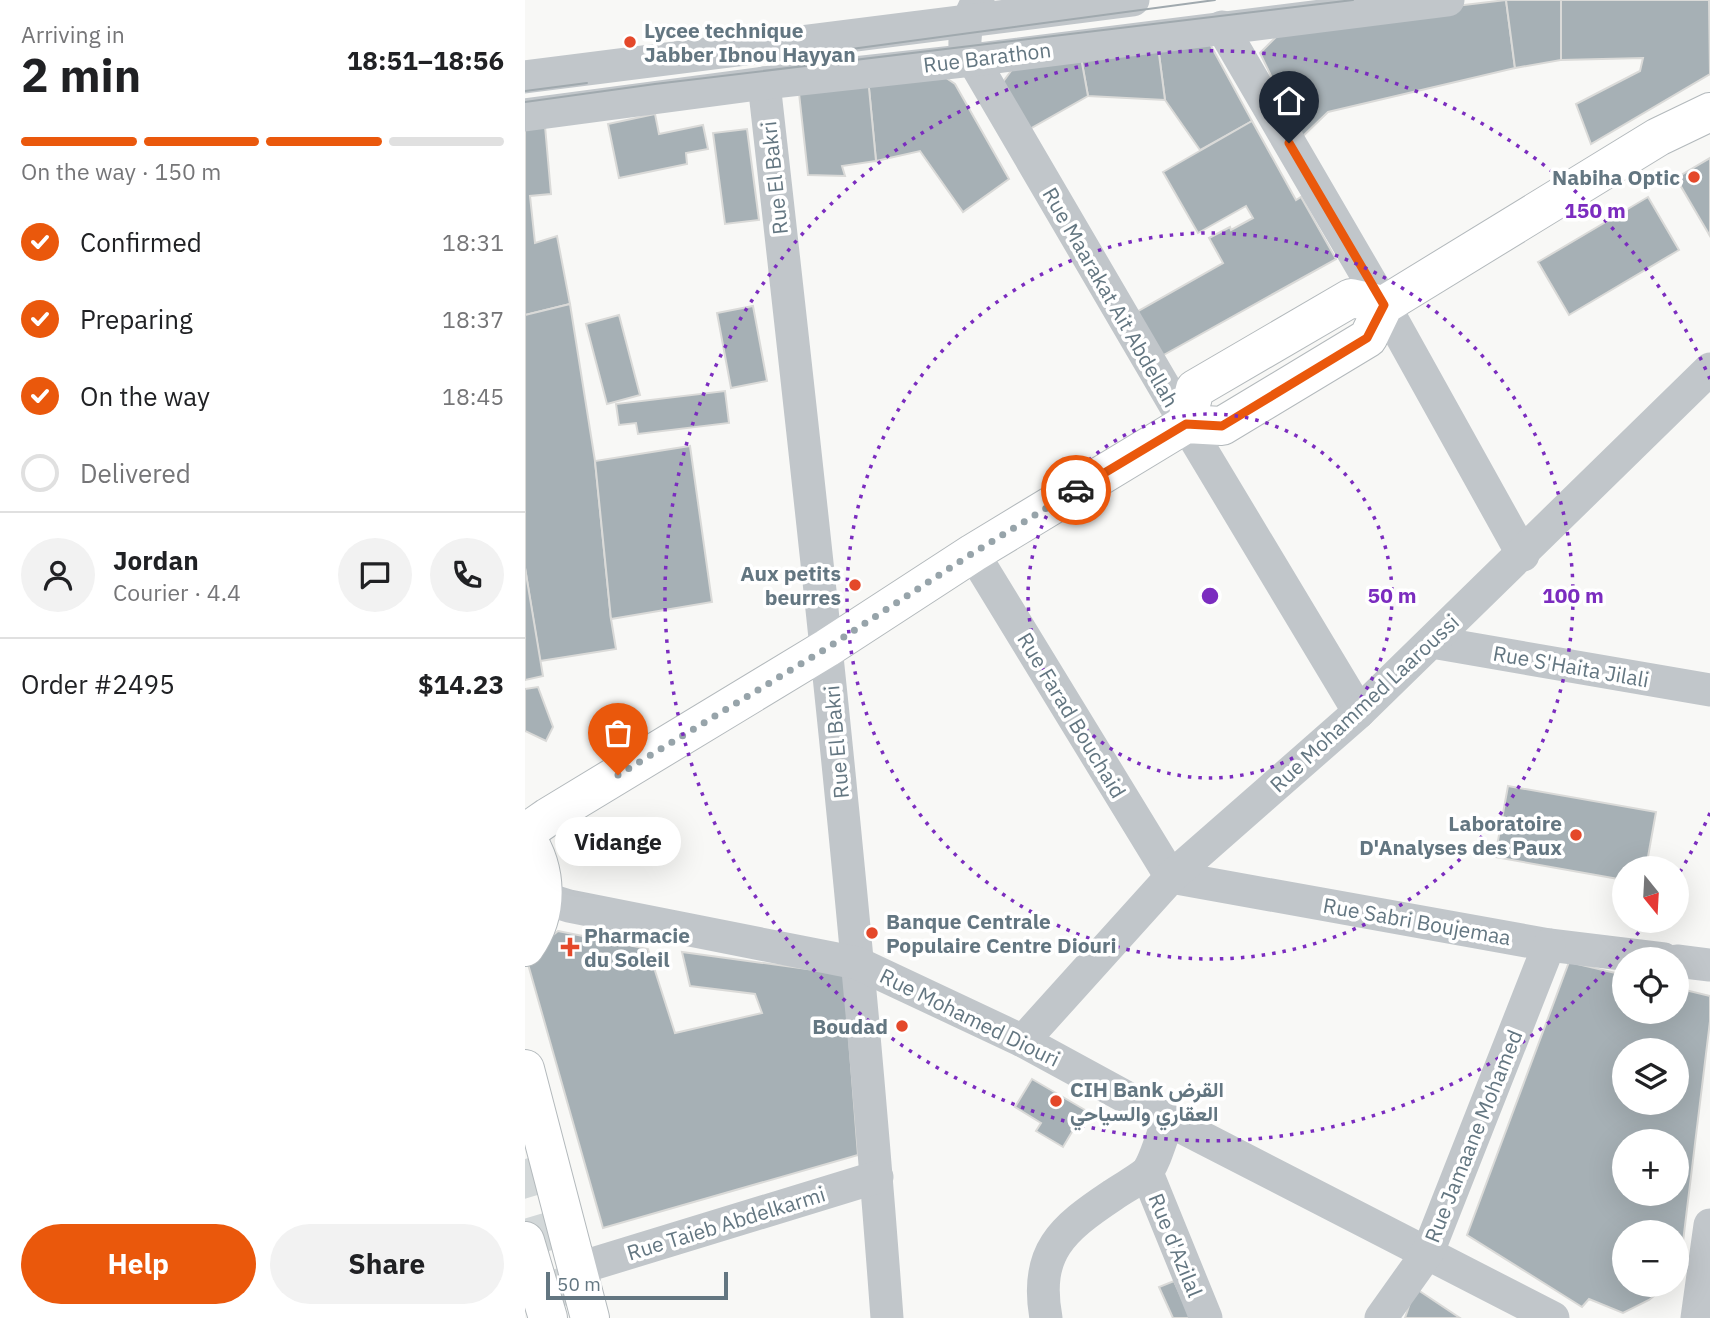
<!DOCTYPE html>
<meta charset="utf-8">
<style>
:root{--surface:#fff;--page:#f2f2f2;--text:#202124;--muted:#757577;--line:#e0e0e0;--accent:#ea580c}
body{margin:0;font-family:"IBM Plex Sans",Vazirmatn,sans-serif;background:var(--page);color:var(--text);height:100vh;display:flex;flex-direction:column;font-size:26px;white-space:nowrap}
*{box-sizing:border-box;margin:0}
p{font-size:23px;color:var(--muted)}
.icon{flex:none;width:38px;height:38px;fill:none;stroke:currentColor;stroke-width:2;stroke-linecap:round;stroke-linejoin:round}
.map{position:relative;flex:1;overflow:hidden}
.side{display:flex;flex-direction:column;background:var(--surface);width:525px}
.side>*{flex:none}
.needle{width:46px;rotate:162deg}
.tools{position:absolute;left:1087px;top:856px;display:grid;gap:14px}
.tools a{display:grid;place-items:center;width:77px;height:77px;border-radius:50%;background:var(--surface);box-shadow:0 7px 28px #0002;font-size:35px}
.scale{position:absolute;left:21px;bottom:18px;width:182px;box-sizing:border-box;padding-left:7px;border:4px solid #637681;border-top:0;font-size:19px;line-height:24px;white-space:nowrap;color:#637681;-webkit-text-stroke:5px #fff;paint-order:stroke}
.pin{position:absolute;display:grid;place-items:center;width:60px;height:60px;color:#fff;margin:-72px -30px;border-radius:50% 50% 50% 0;rotate:-45deg;box-shadow:0 0 7px #0007}
.pin .icon{rotate:45deg}
.courier{position:absolute;display:grid;place-items:center;width:70px;height:70px;margin:-35px;border:5px solid #ea580c;border-radius:50%;background:#fff;color:#222;box-shadow:0 2px 9px #0007}
.bubble{position:absolute;height:49px;border-radius:24px;background:var(--surface);box-shadow:0 7px 28px #0002;font-size:23px;font-weight:700;line-height:49px;text-align:center}
.headline em{font-style:normal;font-weight:700}
.headline div{display:flex;flex-direction:column-reverse}
.headline{display:flex;align-items:center;justify-content:space-between;height:119px;padding:0 21px}
h1{font-size:46px;font-weight:700;line-height:52px}
.bar{display:grid;grid-template-columns:repeat(4,1fr);gap:10px 7px;align-content:center;height:84px;padding:0 21px}
.bar i{height:9px;border-radius:5px;background:var(--line)}
.bar .current{background:var(--accent)}
.bar p{grid-column:span 4}
.line{display:flex;align-items:center;gap:18px;padding:0 21px;border-top:2px solid var(--line)}
.line div{flex:1}
.round{display:grid;place-items:center;flex:none;width:74px;height:74px;border-radius:37px;background:var(--page)}
ol{padding:0 21px;list-style:none}
li{display:flex;align-items:center;gap:21px;height:77px}
li p{margin-inline-start:auto}
li .icon{padding:7px;border-radius:50%;background:var(--accent);color:#fff;stroke-width:4}
li:last-child{color:var(--muted)}
li i{width:38px;height:38px;border:4px solid var(--line);border-radius:50%}
.primary-button{display:flex;gap:14px;margin-top:auto;padding:14px 21px}
.primary-button a{flex:1;height:80px;border-radius:42px;background:var(--accent);color:#fff;font-size:28px;font-weight:700;line-height:80px;text-align:center}
.primary-button a+a{background:var(--page);color:var(--text)}
main{display:flex;flex:1;min-height:0}
.map>svg:first-child{display:block}
.building{fill:#a6b0b5;stroke:#dadad8;stroke-width:2;fill-rule:evenodd}
.lines{fill:none;stroke-linecap:round;stroke-linejoin:round}
.major-tunnel{stroke:#d3d8d9;stroke-width:38;stroke-dasharray:38 19;stroke-linecap:butt}
.major-casing{stroke:#b3b9bc;stroke-width:40}
.minor{stroke:#c1c6ca;stroke-width:33}
.major{stroke:#fff;stroke-width:38}
.tram{stroke:#a0a9ae;stroke-width:2}
.done{stroke:#97a4aa;stroke-width:7;stroke-dasharray:0 12.6}
.route{stroke:#ea580c;stroke-width:9}
.ring{fill:none;stroke:#7b2cbf;stroke-width:3.5;stroke-dasharray:3.5 7}
.poi-dot{fill:#e4482a;stroke:#fff;stroke-width:2.5}
.labels{text-anchor:middle;dominant-baseline:central;stroke-width:7;stroke-linejoin:round;paint-order:stroke}
.poi-label{font-size:21px;font-weight:bold;fill:#637681;stroke:#fff;text-anchor:start}
.street-label{font-size:21px;fill:#637681;stroke:#fff}
.centre{fill:#7b2cbf;stroke:#fff;stroke-width:3.5}
.ring-label{font-size:21px;text-anchor:middle;font-weight:bold;fill:#7b2cbf;stroke:#fff;stroke-width:7;stroke-linejoin:round;paint-order:stroke}
</style>
<main>
<section class="side">
<div class="headline"><div><h1>2 min</h1><p>Arriving in</p></div><em>18:51–18:56</em></div>
<div class="bar"><i class="current"></i><i class="current"></i><i class="current"></i><i></i><p>On the way · 150 m</p></div>
<ol>
<li><svg class="icon" aria-label="check" viewBox="0 0 24 24"><path d="M5 12l5 5 9-10"/></svg>Confirmed<p>18:31</p></li>
<li><svg class="icon" aria-label="check" viewBox="0 0 24 24"><path d="M5 12l5 5 9-10"/></svg>Preparing<p>18:37</p></li>
<li><svg class="icon" aria-label="check" viewBox="0 0 24 24"><path d="M5 12l5 5 9-10"/></svg>On the way<p>18:45</p></li>
<li><i></i>Delivered</li>
</ol>
<div class="line" style="height:126px"><a class="round"><svg class="icon" aria-label="person" viewBox="0 0 24 24"><circle cx="12" cy="8" r="4"/><path d="M4 21q1-7 8-7t8 7"/></svg></a><div><b>Jordan</b><p>Courier · 4.4</p></div><a class="round"><svg class="icon" aria-label="chat" viewBox="0 0 24 24"><path d="M4 5h16v11H9l-5 4z"/></svg></a><a class="round"><svg class="icon" aria-label="phone" viewBox="0 0 24 24"><path d="M5 4h4l2 5-3 2q2 4 5 5l2-3 5 2v4C11 20 4 13 5 4z"/></svg></a></div>
<div class="line" style="height:91px"><div>Order #2495</div><b>$14.23</b></div>
<div class="primary-button"><a>Help</a><a>Share</a></div>
</section>
<div class="map">
<svg width="1185" height="1318" viewBox="0 0 1185 1318">
<rect width="100%" height="100%" fill="#f8f8f6"/>
<g class="building">
<path d="M981 0 990 68 803 112 776 138 735 53 762 26Z"/>
<path d="M981 0H1036V60L990 68Z"/>
<path d="M1036 0H1184L1185 74 1066 144 1051 104 1115 71 1118 58 1036 60Z"/>
<path d="M679 33 727 121 675 150 640 100 632 39Z"/>
<path d="M632 39 640 100 563 96 555 52Z"/>
<path d="M555 52 563 96 494 135 475 86 494 60Z"/>
<path d="M411 71 430 84 484 179 438 212 395 151 351 161 343 78Z"/>
<path d="M343 78 351 161 317 166 320 176 283 175 273 84Z"/>
<path d="M130 114 134 134 178 125 183 149 161 153 162 164 94 178 83 124Z"/>
<path d="M727 121 771 200 776 197 811 259 635 357 610 313 698 263 684 238 705 227 706 230 728 218 721 206 673 233 638 172Z"/>
<path d="M20 126 26 194 5 196 10 243 32 236 45 304 0 315V127Z"/>
<path d="M222 129 234 220 200 224 188 133Z"/>
<path d="M1185 158V236L1151 178Z"/>
<path d="M1123 197 1154 250 1044 315 1013 262Z"/>
<path d="M45 304 70 461 86 619 91 649 15 661 0 568V315Z"/>
<path d="M228 306 242 381 206 388 192 313Z"/>
<path d="M94 315 115 395 82 404 61 324Z"/>
<path d="M200 391 204 423 113 434 111 423 94 425 91 404Z"/>
<path d="M165 446 187 602 86 619 70 461Z"/>
<path d="M0 568 18 676 0 680Z"/>
<path d="M13 687 28 727 21 741 0 731V689Z"/>
<path d="M983 786 1131 812 1121 868H1099V880L970 857Z"/>
<path d="M33 931 123 949 150 1033 237 1013 230 994 165 986 157 952 319 974 333 1155 78 1228 1 957Z"/>
<path d="M1044 962 1099 975V1012H1152V988L1185 996V1021L1156 1258H1152V1232H1099V1284H1139V1288L1124 1300 1098 1313 1064 1299 1057 1307 942 1235ZM1099 1050H1152V1102H1099ZM1099 1141H1152V1194H1099Z"/>
<path d="M507 1079 560 1110 538 1147 511 1131 516 1123 490 1107Z"/>
<path d="M649 1281 666 1318H648L634 1287Z"/>
<path d="M890 1288 935 1318H880Z"/>
</g>
<g class="lines">
<path class="major-tunnel" d="M0 1159 45 1309"/>
<g class="major-casing">
<g id="major">
<path d="M661 424 670 389 826 298 859 305"/>
<path d="M0 833 23 817 302 648 448 553 661 424 697 426 843 338 859 305 1133 137 1185 112"/>
<path d="M0 836C23 870 24 913 0 947"/>
<path d="M0 1069 65 1318"/>
<path d="M0 1241 23 1318"/>
</g>
</g>
<g class="minor">
<path d="M453 0C445 16 439 28 440 46L661 424 834 712"/>
<path d="M697 27 859 305 998 555"/>
<path d="M0 77 608 0"/>
<path d="M239 83C285 494 332 905 362 1318"/>
<path d="M0 115 239 83 447 60 923 0"/>
<path d="M448 553 646 877 1024 945 1139 959"/>
<path d="M907 642 1185 690"/>
<path d="M18 898 44 906 332 963 498 1041 643 1120 1028 1318"/>
<path d="M1152 961 1185 965"/>
<path d="M498 1041 646 877 834 712 1185 369"/>
<path d="M622 1173 681 1318"/>
<path d="M51 1269 352 1177"/>
<path d="M521 1318C509 1252 537 1229 588 1195 598 1188 610 1182 620 1174 629 1166 638 1133 643 1120"/>
<path d="M856 1318 903 1252 1024 945"/>
<path d="M1172 1318 1185 1225"/>
</g>
<use href="#major" class="major"/>
<g class="tram">
<path d="M267 57 690 0"/>
<path d="M0 91 62 83"/>
<path d="M0 102 130 84 828 0"/>
</g>
</g>
<g class="lines">
<path class="done" d="M93 775 302 648 448 553 551 490"/>
<path class="route" d="M551 490 661 424 697 426 842 338 859 305 764 143"/>
</g>
<g class="ring">
<circle cx="685" cy="596" r="182"/>
<circle cx="685" cy="596" r="363"/>
<path d="M1185 813A545 545 0 0 1 1152 877M1120 924A545 545 0 1 1 1185 379"/>
</g>
<g class="poi-dot">
<circle cx="105" cy="42" r="7"/>
<circle cx="1169" cy="177" r="7"/>
<circle cx="330" cy="585" r="7"/>
<circle cx="1051" cy="835" r="7"/>
<circle cx="347" cy="933" r="7"/>
<path d="M41.5 936.5h7v7h7v7h-7v7h-7v-7h-7v-7h7z"/>
<circle cx="377" cy="1026" r="7"/>
<circle cx="531" cy="1101" r="7"/>
</g>
<g class="labels">
<g class="poi-label">
<text x="119" y="30">Lycee technique<tspan x="119" dy="24">Jabber Ibnou Hayyan</tspan></text>
<text x="1155" y="177" text-anchor="end">Nabiha Optic</text>
<text x="316" y="573" text-anchor="end">Aux petits<tspan x="316" dy="24">beurres</tspan></text>
<text x="1037" y="823" text-anchor="end">Laboratoire<tspan x="1037" dy="24">D'Analyses des Paux</tspan></text>
<text x="361" y="921">Banque Centrale<tspan x="361" dy="24">Populaire Centre Diouri</tspan></text>
<text x="59" y="935">Pharmacie<tspan x="59" dy="24">du Soleil</tspan></text>
<text x="363" y="1026" text-anchor="end">Boudad</text>
<text x="545" y="1089">CIH Bank القرض<tspan x="545" dy="24">العقاري والسياحي</tspan></text>
</g>
<g class="street-label">
<text transform="translate(462 57) rotate(-7)">Rue Barathon</text>
<text transform="translate(249 178) rotate(-96)">Rue El Bakri</text>
<text transform="translate(586 297) rotate(60)">Rue Maarakat Ait Abdellah</text>
<text transform="translate(1046 666) rotate(10)">Rue S'Haita Jilali</text>
<text transform="translate(839 703) rotate(-43)">Rue Mohammed Laaroussi</text>
<text transform="translate(547 715) rotate(59)">Rue Farad Bouchaid</text>
<text transform="translate(311 742) rotate(-95)">Rue El Bakri</text>
<text transform="translate(892 921) rotate(10)">Rue Sabri Boujemaa</text>
<text transform="translate(445 1017) rotate(26)">Rue Mohamed Diouri</text>
<text transform="translate(948 1136) rotate(-68)">Rue Jamaane Mohamed</text>
<text transform="translate(201 1223) rotate(-17)">Rue Taieb Abdelkarmi</text>
<text transform="translate(651 1245) rotate(68)">Rue d'Azilal</text>
</g>
</g>
<circle cx="685" cy="596" r="10" class="centre"/>
<g class="ring-label">
<text x="1070" y="218">150 m</text>
<text x="867" y="603">50 m</text>
<text x="1048" y="603">100 m</text>
</g>
</svg>
<div class="tools">
<a><svg class="needle" viewBox="-14 -14 28 28"><path d="M0-13l5 13h-10z" fill="#e53935"/><path d="M0 13l5-13h-10z" fill="#757577"/></svg></a>
<a><svg class="icon" aria-label="locate" viewBox="0 0 24 24"><circle cx="12" cy="12" r="6"/><path d="M12 2v4M12 18v4M2 12h4M18 12h4"/></svg></a>
<a><svg class="icon" aria-label="layers" viewBox="0 0 24 24"><path d="M12 4l9 5-9 5-9-5zM3 14l9 5 9-5"/></svg></a>
<a>+</a>
<a>−</a>
</div>
<div class="scale">50 m</div>
<div class="pin" style="left:93px;top:775px;background:#ea580c"><svg class="icon" aria-label="bag" viewBox="0 0 24 24"><path d="M5 8h14l-1 12H6zM9 8a3 3 0 0 1 6 0"/></svg></div>
<div class="pin" style="left:764px;top:143px;background:#1f2937"><svg class="icon" aria-label="home" viewBox="0 0 24 24"><path d="M3 11l9-7 9 7M6 9v11h12V9"/></svg></div>
<div class="courier" style="left:551px;top:490px"><svg class="icon" aria-label="car" viewBox="0 0 24 24"><path d="M5 17H2v-5l4-1 3-4h7l3 4 3 1v5h-3M9 17h6M6 11h13"/><circle cx="7" cy="17" r="2"/><circle cx="17" cy="17" r="2"/></svg></div>
<div class="bubble" style="left:30px;top:817px;width:126px">Vidange</div>
</div>
</main>
